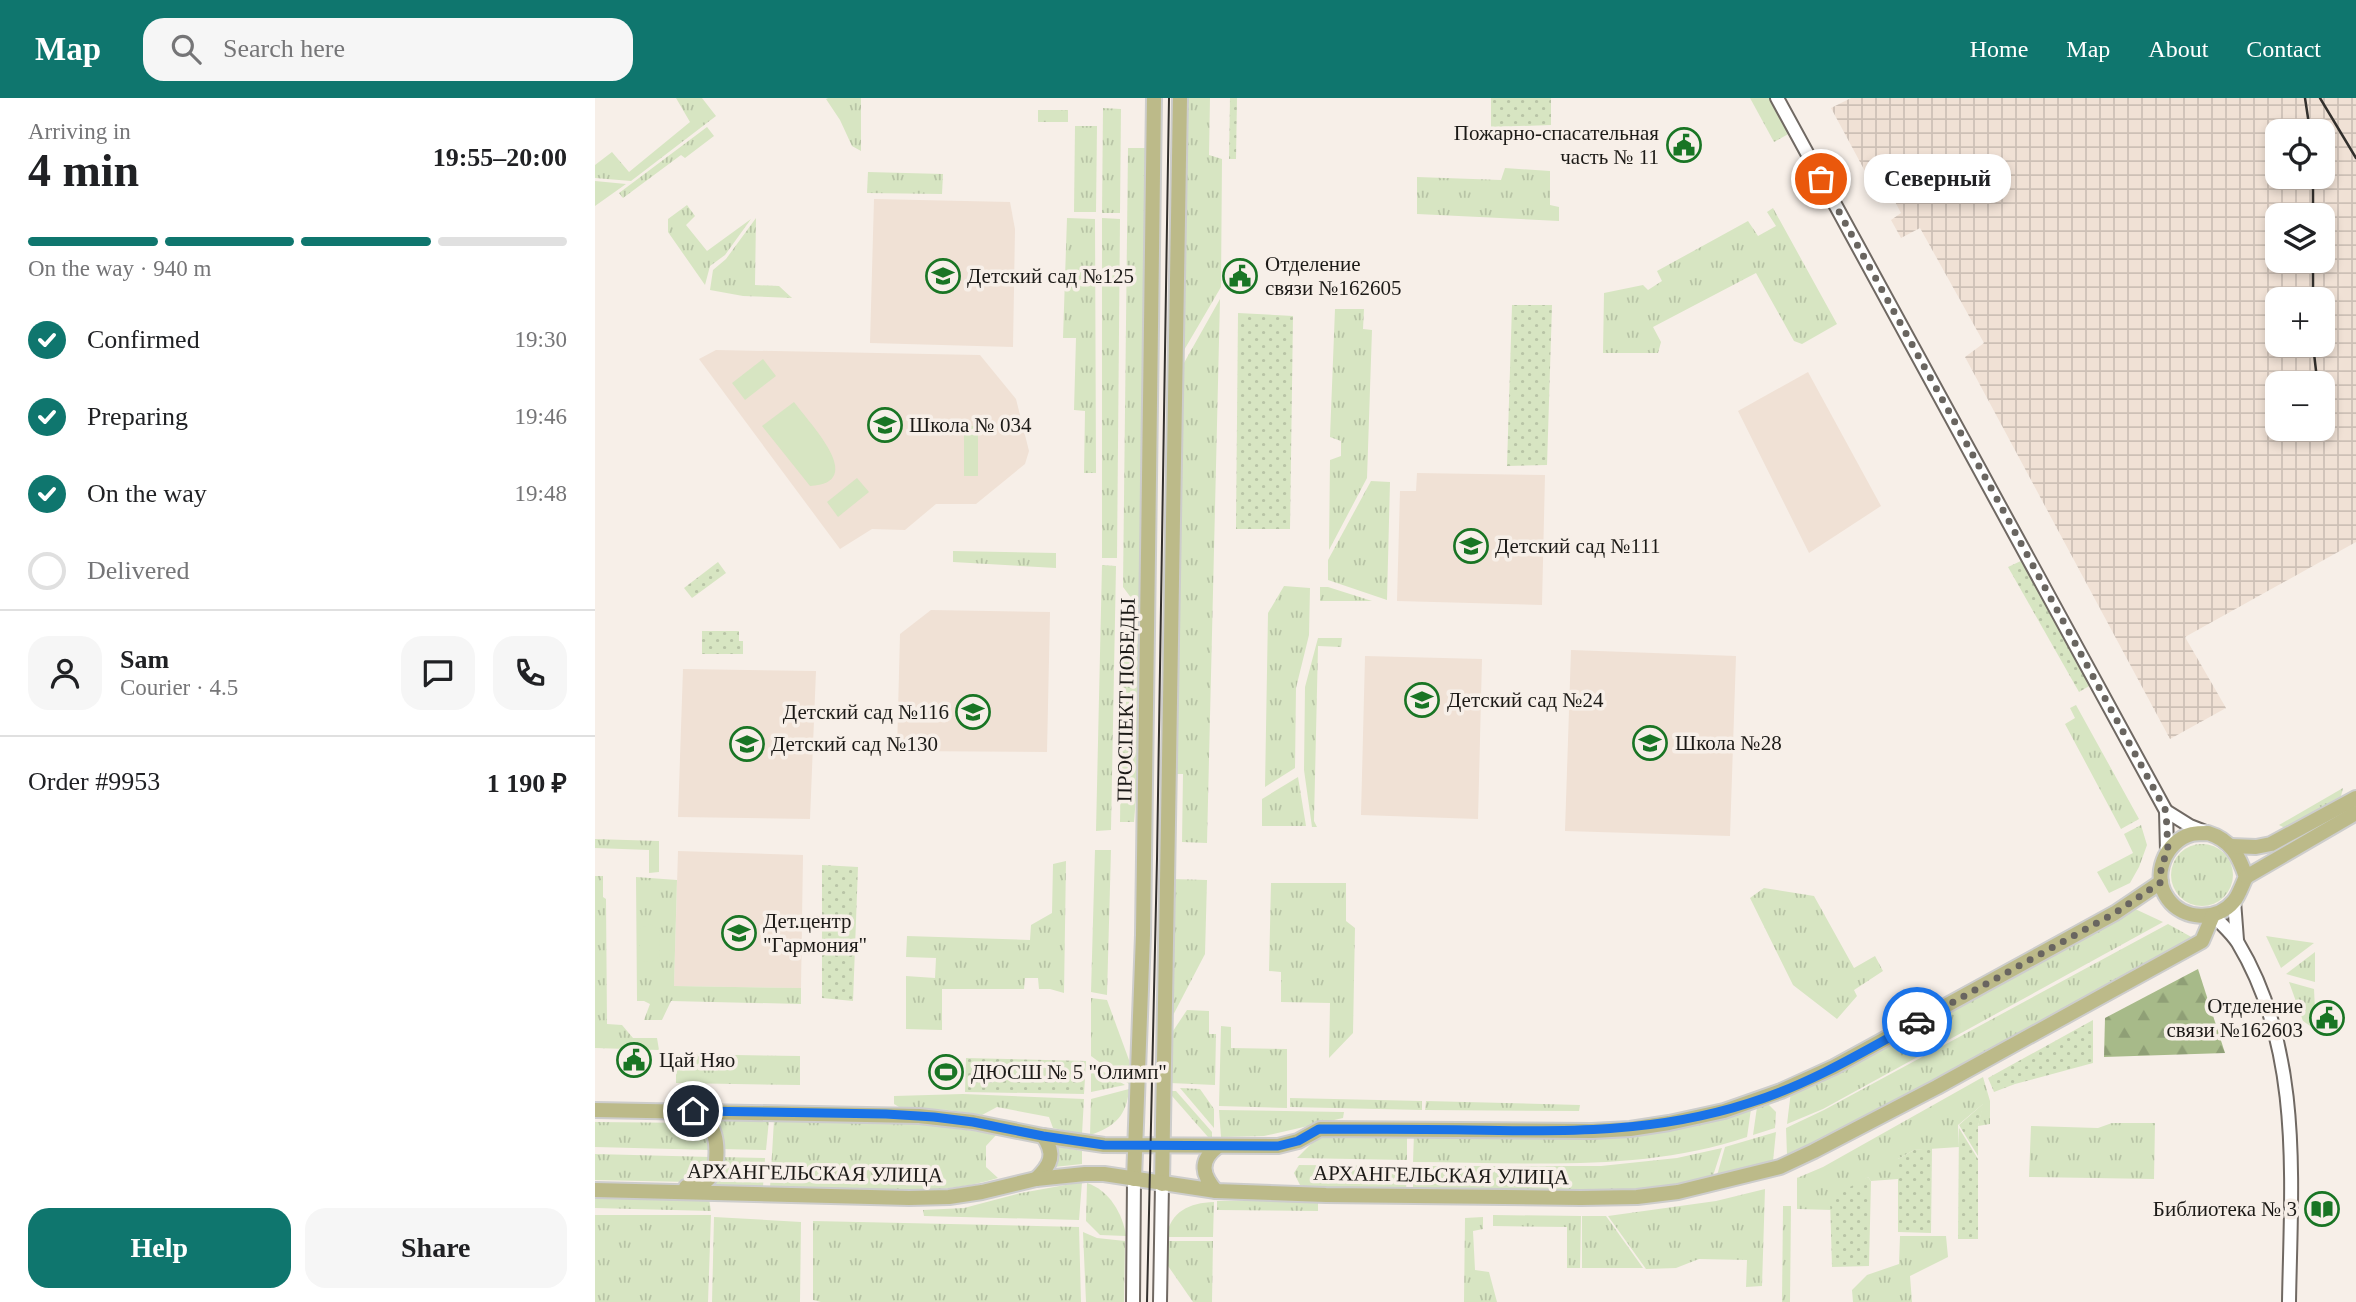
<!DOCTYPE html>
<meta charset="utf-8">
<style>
:root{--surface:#fff;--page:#f6f6f6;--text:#202124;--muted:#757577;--line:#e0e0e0;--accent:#0f766e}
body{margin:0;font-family:"Times New Roman",serif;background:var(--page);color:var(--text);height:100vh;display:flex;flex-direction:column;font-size:26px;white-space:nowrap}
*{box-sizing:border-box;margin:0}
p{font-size:23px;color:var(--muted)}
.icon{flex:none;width:38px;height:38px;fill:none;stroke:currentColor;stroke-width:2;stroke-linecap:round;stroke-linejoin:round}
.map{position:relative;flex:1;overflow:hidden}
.panel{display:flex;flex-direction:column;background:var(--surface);width:595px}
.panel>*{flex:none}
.controls{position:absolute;left:1670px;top:21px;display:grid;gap:14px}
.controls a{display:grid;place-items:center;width:70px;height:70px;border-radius:14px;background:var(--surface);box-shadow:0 4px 10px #0003;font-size:35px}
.pin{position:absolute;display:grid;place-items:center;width:60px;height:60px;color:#fff;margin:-30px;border:4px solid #fff;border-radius:50%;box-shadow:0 2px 7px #0007}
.courier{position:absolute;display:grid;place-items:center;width:70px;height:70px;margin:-35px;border:5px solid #1a73e8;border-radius:50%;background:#fff;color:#222;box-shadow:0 2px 9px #0007}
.bubble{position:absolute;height:49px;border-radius:21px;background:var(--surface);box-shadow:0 4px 10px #0003;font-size:23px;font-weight:700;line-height:49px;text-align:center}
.summary em{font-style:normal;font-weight:700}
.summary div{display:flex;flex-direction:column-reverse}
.summary{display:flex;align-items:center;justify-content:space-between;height:119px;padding:0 28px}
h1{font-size:46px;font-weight:700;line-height:52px}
.bar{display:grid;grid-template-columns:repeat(4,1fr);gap:10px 7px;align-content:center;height:84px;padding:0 28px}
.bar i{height:9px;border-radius:5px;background:var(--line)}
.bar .selected{background:var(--accent)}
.bar p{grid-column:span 4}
.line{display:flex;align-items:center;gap:18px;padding:0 28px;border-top:2px solid var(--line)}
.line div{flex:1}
.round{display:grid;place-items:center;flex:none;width:74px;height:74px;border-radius:21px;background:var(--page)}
ol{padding:0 28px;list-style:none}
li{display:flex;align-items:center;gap:21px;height:77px}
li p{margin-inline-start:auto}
li .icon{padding:7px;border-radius:50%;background:var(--accent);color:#fff;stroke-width:4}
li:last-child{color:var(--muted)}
li i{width:38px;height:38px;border:4px solid var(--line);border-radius:50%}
.action{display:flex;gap:14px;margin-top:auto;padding:14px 28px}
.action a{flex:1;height:80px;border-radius:21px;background:var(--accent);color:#fff;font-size:28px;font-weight:700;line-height:80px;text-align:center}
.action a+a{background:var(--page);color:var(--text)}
header{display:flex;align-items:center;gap:42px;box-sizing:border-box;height:98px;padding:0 35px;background:var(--accent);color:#fff}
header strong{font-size:33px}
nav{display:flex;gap:38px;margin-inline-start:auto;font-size:24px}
.search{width:490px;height:63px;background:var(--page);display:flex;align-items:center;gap:18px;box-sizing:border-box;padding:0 24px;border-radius:21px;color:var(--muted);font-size:26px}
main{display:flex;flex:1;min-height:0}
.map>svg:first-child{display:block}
.built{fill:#f0e1d5}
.industrial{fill:url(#industrial-grid);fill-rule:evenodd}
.grass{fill:url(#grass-tufts)}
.forest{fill:url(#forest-firs)}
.park{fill:url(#park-dots)}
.pitch{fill:#d7e5c2}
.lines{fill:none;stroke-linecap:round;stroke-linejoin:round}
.secondary-casing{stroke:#706963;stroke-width:16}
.primary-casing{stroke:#cdcdcc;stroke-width:18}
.secondary{stroke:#fff;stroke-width:12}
.primary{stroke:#bcba89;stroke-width:14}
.tram{stroke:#33302d;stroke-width:2}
.rail{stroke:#33302d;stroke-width:2.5}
.done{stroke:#696560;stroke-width:7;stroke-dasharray:0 12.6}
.route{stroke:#1a73e8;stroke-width:9}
.labels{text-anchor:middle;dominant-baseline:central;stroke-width:7;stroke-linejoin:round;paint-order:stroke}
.poi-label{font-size:21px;fill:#1c1a17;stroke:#f7efe8;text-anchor:start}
.street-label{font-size:21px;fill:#1c1a17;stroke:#f7efe8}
</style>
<header>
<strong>Map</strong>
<div class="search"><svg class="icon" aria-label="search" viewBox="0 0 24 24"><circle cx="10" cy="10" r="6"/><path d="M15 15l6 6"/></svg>Search here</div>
<nav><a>Home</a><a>Map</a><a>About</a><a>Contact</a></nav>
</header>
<main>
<section class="panel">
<div class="summary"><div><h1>4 min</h1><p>Arriving in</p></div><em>19:55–20:00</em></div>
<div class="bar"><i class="selected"></i><i class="selected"></i><i class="selected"></i><i></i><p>On the way · 940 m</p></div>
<ol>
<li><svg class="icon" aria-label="check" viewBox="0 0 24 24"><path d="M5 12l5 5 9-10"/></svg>Confirmed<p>19:30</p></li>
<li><svg class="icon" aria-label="check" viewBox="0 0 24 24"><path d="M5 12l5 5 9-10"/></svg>Preparing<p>19:46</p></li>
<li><svg class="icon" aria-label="check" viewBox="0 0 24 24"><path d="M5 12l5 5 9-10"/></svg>On the way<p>19:48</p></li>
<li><i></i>Delivered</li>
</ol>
<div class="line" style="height:126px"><a class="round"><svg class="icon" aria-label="person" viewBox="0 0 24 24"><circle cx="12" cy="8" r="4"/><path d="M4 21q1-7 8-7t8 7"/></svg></a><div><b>Sam</b><p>Courier · 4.5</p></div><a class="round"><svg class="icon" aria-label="chat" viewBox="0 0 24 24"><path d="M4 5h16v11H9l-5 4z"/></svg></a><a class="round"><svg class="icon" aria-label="phone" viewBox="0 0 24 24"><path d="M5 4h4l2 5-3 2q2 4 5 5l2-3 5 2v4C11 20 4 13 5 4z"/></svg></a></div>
<div class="line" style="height:91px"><div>Order #9953</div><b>1 190 ₽</b></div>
<div class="action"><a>Help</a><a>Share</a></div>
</section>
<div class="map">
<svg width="1761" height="1204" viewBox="0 0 1761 1204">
<defs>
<pattern id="industrial-grid" width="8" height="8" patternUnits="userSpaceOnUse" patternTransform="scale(1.75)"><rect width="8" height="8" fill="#f0e1d5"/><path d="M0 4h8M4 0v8" fill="none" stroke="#cdc0b6"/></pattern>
<pattern id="grass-tufts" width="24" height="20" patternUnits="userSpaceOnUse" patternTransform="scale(1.75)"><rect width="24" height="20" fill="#d7e5c2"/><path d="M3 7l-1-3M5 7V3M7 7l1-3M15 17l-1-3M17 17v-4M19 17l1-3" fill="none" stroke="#b8c4a6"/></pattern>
<pattern id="forest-firs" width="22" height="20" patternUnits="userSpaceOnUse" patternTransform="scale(1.75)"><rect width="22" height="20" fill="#a7ba89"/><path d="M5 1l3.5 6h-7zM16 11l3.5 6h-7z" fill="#8f9f76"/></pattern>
<pattern id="park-dots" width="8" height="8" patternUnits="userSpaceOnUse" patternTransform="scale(1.75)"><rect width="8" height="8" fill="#d7e5c2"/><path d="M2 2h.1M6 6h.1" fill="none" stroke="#b8c4a6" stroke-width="1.8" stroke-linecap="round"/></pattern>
</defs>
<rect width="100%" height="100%" fill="#f7efe8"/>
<g class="built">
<path d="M279 101 415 104 420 131 418 249 275 245Z"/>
<path d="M121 252 385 257 421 301 434 353 430 366 381 406H341L310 432 277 431 245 451 104 261Z"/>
<path d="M1213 274 1286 408 1214 455 1143 313Z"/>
<path d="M822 375 950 377 947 507 802 503 805 393H821Z"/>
<path d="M336 512 455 514 452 654 302 653 305 536Z"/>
<path d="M976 552 1141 558 1135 738 970 733Z"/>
<path d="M770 558 887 561 883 721 766 717Z"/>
<path d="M88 571 221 573 215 721 83 719Z"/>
<path d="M83 753 208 757 206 890 79 888Z"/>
</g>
<path class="industrial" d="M1256 0H1761V444L1590 539 1631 610 1575 641 1370 259 1389 245 1325 130 1306 140 1296 122 1306 115 1297 98 1286 103 1236 10ZM1682 33H1727V79H1682ZM1682 117H1727V163H1682ZM1682 201H1727V247H1682ZM1682 285H1727V331H1682Z"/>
<g class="grass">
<path d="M81 0H107L121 18 36 83 0 80V67L17 54 34 74 95 24Z"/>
<path d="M233 0H266V53L257 48 245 22 231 1Z"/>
<path d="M589 0H615L614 57 627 61 626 189 585 259Z"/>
<path d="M1155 0H1178L1197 34 1179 44Z"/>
<path d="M508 10 526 11 525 115H507Z"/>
<rect x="443" y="12" width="30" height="12"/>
<path d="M480 28H502L501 114H479Z"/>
<path d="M112 29 119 38 90 60 86 57 28 100 24 95Z"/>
<path d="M533 50H552L546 513 528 489Z"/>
<path d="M910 70 955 73V107L964 109V123L822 116V79L906 82Z"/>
<path d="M273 74 348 76 347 96 272 95Z"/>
<path d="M0 83 31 86 0 108Z"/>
<path d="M92 107 100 118 91 127 112 153 156 121 130 157 115 168 110 187 73 134V121Z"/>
<path d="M1178 110 1242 226 1207 246 1199 243 1161 175 1058 229 1066 244 1063 255H1008L1009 195 1048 187 1053 192 1067 183 1062 173 1153 123 1163 138 1181 128 1172 114Z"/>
<path d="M161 120 160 187 184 188 197 200 148 198 115 192 118 172 131 161Z"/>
<path d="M472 120 500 121 501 375H489L490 313 479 312 481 240H468Z"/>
<path d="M507 120 525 121 522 460H507Z"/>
<path d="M625 201 612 745 587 744 588 676H580L585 272Z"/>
<path d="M740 211H769L768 231 777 232 772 380 734 452 735 362 746 358V343L735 339Z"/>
<path d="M776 383 795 384 792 502 733 482V462Z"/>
<path d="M358 453 461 455V470L358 464Z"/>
<path d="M507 467 521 468 516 732 501 733Z"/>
<path d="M689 488 715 490 714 537 701 590 700 670 670 689 673 515Z"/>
<path d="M725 489H733L777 503H725Z"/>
<path d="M528 503 545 525 543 675 539 724H525Z"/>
<path d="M723 540H747L746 549 723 548 719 723 722 729H717L709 672 710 589Z"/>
<path d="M1481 607 1544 721 1526 731 1470 626 1480 620 1475 610Z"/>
<path d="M703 679 711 728H667V701Z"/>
<path d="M1748 690 1746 698 1690 730 1684 727Z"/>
<path d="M1546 727 1552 747 1544 769 1535 785 1514 795 1502 774 1538 755 1529 736Z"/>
<path d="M0 741 64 743V774L54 775V752L0 750Z"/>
<circle cx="1607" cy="777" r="31"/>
<path d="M500 752H516L512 897 496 894Z"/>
<path d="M471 763 469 895 455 891H444L443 880H430L429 891H347V932L311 931V878L340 880 341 860 311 859 312 838 435 842 436 827 457 815 458 766Z"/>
<path d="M0 778H8V799L11 801 12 926 27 927 38 940H62L64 952 0 950Z"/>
<path d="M41 779 82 782 79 888 206 890V906L76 903 67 922H49L55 906 49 903H42Z"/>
<path d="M576 781 612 782 610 856 575 923Z"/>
<path d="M676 785H751V823L760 830 758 935 734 960 735 905 686 904V874L674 873Z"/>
<path d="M1169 790 1219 798 1259 870 1280 858 1288 873 1259 892 1262 898 1242 921 1198 887 1155 800Z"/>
<path d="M1538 810 1568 824 1228 1011 1192 1026 1196 993Z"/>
<path d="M1573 826 1600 841 1544 869 1479 908 1427 933 1319 995 1219 1046 1192 1057 1191 1030 1229 1012Z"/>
<path d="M1671 838 1719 845 1686 870Z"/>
<path d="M1720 854V884L1691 876Z"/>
<path d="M1694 884 1719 891 1721 932 1708 923Z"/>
<path d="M496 900 512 902 534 962V986L496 958Z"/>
<path d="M592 912 614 913V936H621L620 987 575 985 576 936Z"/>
<path d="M626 928 636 929V950L692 951V1010L624 1008Z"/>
<path d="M81 956 205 958V987L81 985Z"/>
<path d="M496 966 530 987 496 994Z"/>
<path d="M1388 979 1395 1003V1026L1383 1028 1388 1006 1363 1027 1364 1049 1319 1052 1303 1061V1081L1276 1083 1273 1079 1237 1106V1112L1202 1111V1080L1228 1069Z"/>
<path d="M585 990 605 991 619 1011V1030Z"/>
<path d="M534 991C532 1017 520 1029 495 1037L496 1001Z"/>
<path d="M577 993H581L617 1034V1039H613L577 998Z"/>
<path d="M368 996 489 1001 487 1036 458 1030 454 1019 402 1009 387 1017 353 1012 304 1009 299 1006V998Z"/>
<path d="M695 1000 827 1003V1012L695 1009Z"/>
<path d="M831 1003 985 1007 984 1013 830 1012Z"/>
<path d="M1172 1005 1181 1014 1180 1030 1158 1037 1162 1009Z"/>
<path d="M1156 1011 1152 1039C1046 1075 929 1064 818 1064L819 1035 1030 1037 1089 1030Z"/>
<path d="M624 1012 749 1014 748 1020 669 1038 626 1039Z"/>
<path d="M116 1021 174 1022 171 1052 126 1051Z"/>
<path d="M179 1022 325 1026 402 1036 391 1048V1069L403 1080C338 1101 244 1091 175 1090Z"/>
<path d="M0 1024 101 1025 110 1029 117 1052 0 1049Z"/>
<path d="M1517 1025H1560L1559 1081 1434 1079 1436 1028 1503 1030Z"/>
<path d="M1181 1034 1178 1063 1121 1081 1130 1049Z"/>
<path d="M726 1036 812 1038V1062L702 1060Z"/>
<path d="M459 1048 487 1053V1066L459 1069Z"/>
<path d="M1127 1050 1117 1081 1068 1092 983 1096 818 1093V1068H1006L1082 1060Z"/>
<path d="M0 1056 116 1059 112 1075 95 1084 0 1082Z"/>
<path d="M125 1059 170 1060 168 1089H110Z"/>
<path d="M704 1067 812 1068 811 1094 726 1093 705 1087 699 1075Z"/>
<path d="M487 1084 484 1122 329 1118 328 1112 369 1110 426 1095Z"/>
<path d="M492 1085C514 1092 528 1116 531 1138L505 1137 491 1123Z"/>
<path d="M1170 1091 1167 1188 1151 1189 1152 1162 1104 1161 1081 1170 1051 1171 1013 1118 1121 1103Z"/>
<path d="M0 1101H114L116 1113 0 1110Z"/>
<path d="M723 1102V1113L622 1112V1103Z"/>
<path d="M619 1104 618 1139H571C576 1113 594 1105 619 1104Z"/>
<path d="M1188 1108H1196L1195 1204H1187Z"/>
<path d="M0 1117H116L113 1204H0Z"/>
<path d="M898 1117 986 1118 985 1170H972V1129L898 1128Z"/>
<path d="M987 1118H1011L1048 1170H987Z"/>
<path d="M119 1119 206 1124 205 1204H117Z"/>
<path d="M888 1119V1131L878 1133 880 1172 894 1174 902 1204H869L870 1120Z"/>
<path d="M218 1123 484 1129 486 1204H226L218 1202Z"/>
<path d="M488 1134 502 1140 530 1143 529 1204H491Z"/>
<path d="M1305 1138H1351L1353 1159 1315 1178 1317 1204H1258L1257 1192 1272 1177 1304 1166Z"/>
<path d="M570 1143H618L617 1204H598L571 1165Z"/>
</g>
<path class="forest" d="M1603 871 1630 955 1509 959 1510 920Z"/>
<g class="park">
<path d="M635 0H642L641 61H634Z"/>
<path d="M896 0H956V27L896 29Z"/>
<path d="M917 207H957L952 367 912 368Z"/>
<path d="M643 215 698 218 695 431H641Z"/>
<path d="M1428 462 1496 587 1484 594 1413 469Z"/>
<path d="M123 464 131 475 97 500 89 490Z"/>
<path d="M107 533H144V543H148V556H107Z"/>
<path d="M227 767 263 769 258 903 227 900Z"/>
<path d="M1498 922V965L1420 986 1399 994 1393 980Z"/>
<path d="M371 960 491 963 489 996 370 994Z"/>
<path d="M1389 1005 1383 1028V1058L1364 1027Z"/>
<path d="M1364 1030 1383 1061V1141H1363Z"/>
<path d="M1337 1050 1336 1135 1303 1134V1061L1319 1052Z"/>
<path d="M1273 1079 1276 1083 1274 1168 1237 1169 1235 1100Z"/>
</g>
<g class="pitch">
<path d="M168 261 181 278 150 302 137 285Z"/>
<path d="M199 304C214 325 274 385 215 388L167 328Z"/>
<rect x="369" y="328" width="14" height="50"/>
<path d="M262 380 274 394 243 419 232 404Z"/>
<path d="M54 826 65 831 64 859 56 864 48 863 45 858V831Z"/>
</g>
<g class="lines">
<g class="secondary-casing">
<g id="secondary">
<path d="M1182 0C1312 237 1443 474 1571 713L1572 753"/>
<path d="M1571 713 1595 728 1613 735"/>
<path d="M1639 803 1642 842"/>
<path d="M1618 817C1626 826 1637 835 1643 845 1708 953 1696 1083 1694 1204"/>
<path d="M538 1204 539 1081"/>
<path d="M565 1204 567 1086"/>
</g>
</g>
<g class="primary-casing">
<g id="primary">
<path d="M1613 735C1636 742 1644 758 1651 779 1647 787 1644 797 1639 803 1622 824 1588 822 1573 801 1556 778 1570 743 1597 736 1602 735 1608 735 1613 735Z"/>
<path d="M1636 748 1661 749 1676 746 1761 700"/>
<path d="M1651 779 1761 715"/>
<path d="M0 1012 324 1018 378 1024 448 1038 509 1047 683 1048 703 1043 725 1031 997 1033 1035 1031 1074 1025 1129 1013 1186 993 1239 969 1520 815 1566 784"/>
<path d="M441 1081C456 1067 461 1056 448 1038"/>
<path d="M539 1081 548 837 559 0"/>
<path d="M567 1086 585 0"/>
<path d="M91 1089C99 1088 106 1087 112 1082 125 1071 124 1037 113 1025 107 1020 100 1019 92 1017"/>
<path d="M0 1092 314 1100 354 1099 387 1094 441 1081 490 1076H509L621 1093 731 1097 986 1100 1042 1099 1083 1094 1185 1069 1219 1053 1342 989 1607 843 1618 817"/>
<path d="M621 1093C607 1077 604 1063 622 1049"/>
</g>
</g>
<use href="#secondary" class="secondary"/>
<use href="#primary" class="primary"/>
<path class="tram" d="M552 1204 562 761 574 0"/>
<g class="rail">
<path d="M1710 0 1715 33"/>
<path d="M1725 0 1761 60"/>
<path d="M1718 79V117"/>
<path d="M1718 163V201"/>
<path d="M1718 247 1722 281"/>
</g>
</g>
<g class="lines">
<path class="done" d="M1226 81 1396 390 1571 713 1573 753 1566 768V784L1520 815 1322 924"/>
<path class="route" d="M98 1013 291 1016 339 1019 378 1024 448 1038 509 1047 683 1048 703 1043 724 1031C774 1031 824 1031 874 1032 970 1034 1061 1035 1154 1005 1213 987 1268 954 1322 924"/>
</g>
<defs>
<g id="civic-ring" transform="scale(1.75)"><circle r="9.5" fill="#f7efe8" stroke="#197524" stroke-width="1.5"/><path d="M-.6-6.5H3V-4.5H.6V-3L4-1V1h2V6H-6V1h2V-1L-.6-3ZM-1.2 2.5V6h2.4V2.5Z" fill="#197524"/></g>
<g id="school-ring" transform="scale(1.75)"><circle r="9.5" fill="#f7efe8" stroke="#197524" stroke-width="1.5"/><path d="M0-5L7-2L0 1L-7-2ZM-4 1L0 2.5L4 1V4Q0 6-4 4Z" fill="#197524"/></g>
<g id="stadium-ring" transform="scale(1.75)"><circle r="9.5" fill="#f7efe8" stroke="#197524" stroke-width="1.5"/><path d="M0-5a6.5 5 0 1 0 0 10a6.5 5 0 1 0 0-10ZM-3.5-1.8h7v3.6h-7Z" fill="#197524"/></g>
<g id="library-ring" transform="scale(1.75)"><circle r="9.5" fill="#f7efe8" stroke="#197524" stroke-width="1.5"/><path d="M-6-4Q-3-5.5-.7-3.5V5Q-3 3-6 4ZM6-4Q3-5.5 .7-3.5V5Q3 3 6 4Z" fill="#197524"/></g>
</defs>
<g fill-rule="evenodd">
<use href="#civic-ring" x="1089" y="47"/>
<use href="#school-ring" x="348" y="178"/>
<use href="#civic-ring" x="645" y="178"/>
<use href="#school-ring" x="290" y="327"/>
<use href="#school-ring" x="876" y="448"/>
<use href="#school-ring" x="827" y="602"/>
<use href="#school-ring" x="378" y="614"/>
<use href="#school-ring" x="1055" y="645"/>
<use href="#school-ring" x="152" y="646"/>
<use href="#school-ring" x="144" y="835"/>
<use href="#civic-ring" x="1732" y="920"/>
<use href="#civic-ring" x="39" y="962"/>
<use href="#stadium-ring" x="351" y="974"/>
<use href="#library-ring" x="1727" y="1111"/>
</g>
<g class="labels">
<g class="poi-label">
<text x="1064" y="35" text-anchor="end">Пожарно-спасательная<tspan x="1064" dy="24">часть № 11</tspan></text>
<text x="670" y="166">Отделение<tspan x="670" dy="24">связи №162605</tspan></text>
<text x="372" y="178">Детский сад №125</text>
<text x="314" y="327">Школа № 034</text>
<text x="900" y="448">Детский сад №111</text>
<text x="852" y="602">Детский сад №24</text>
<text x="354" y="614" text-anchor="end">Детский сад №116</text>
<text x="1080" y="645">Школа №28</text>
<text x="176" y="646">Детский сад №130</text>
<text x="168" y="823">Дет.центр<tspan x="168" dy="24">"Гармония"</tspan></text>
<text x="1708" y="908" text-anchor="end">Отделение<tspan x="1708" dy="24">связи №162603</tspan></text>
<text x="64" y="962">Цай Няо</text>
<text x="376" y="974">ДЮСШ № 5 "Олимп"</text>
<text x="1702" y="1111" text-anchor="end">Библиотека № 3</text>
</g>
<g class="street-label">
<text transform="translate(531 602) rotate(-89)">ПРОСПЕКТ ПОБЕДЫ</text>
<text transform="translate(220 1075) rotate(1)">АРХАНГЕЛЬСКАЯ УЛИЦА</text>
<text transform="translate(846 1077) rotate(1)">АРХАНГЕЛЬСКАЯ УЛИЦА</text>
</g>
</g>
</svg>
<div class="controls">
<a><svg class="icon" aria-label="locate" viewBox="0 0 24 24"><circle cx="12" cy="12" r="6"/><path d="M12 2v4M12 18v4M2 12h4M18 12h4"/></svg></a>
<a><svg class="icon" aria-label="layers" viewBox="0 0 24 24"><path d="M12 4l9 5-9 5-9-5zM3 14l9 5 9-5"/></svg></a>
<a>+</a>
<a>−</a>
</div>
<div class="pin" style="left:1226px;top:81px;background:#ea580c"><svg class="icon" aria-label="bag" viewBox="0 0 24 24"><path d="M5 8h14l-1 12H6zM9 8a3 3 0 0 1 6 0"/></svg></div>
<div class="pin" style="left:98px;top:1013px;background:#1f2937"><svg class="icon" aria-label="home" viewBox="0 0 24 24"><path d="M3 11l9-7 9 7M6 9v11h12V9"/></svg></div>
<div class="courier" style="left:1322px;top:924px"><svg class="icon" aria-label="car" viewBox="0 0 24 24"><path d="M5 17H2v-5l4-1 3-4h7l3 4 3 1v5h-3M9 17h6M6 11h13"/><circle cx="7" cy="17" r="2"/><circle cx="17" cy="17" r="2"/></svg></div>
<div class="bubble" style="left:1269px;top:56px;width:147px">Северный</div>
</div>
</main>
